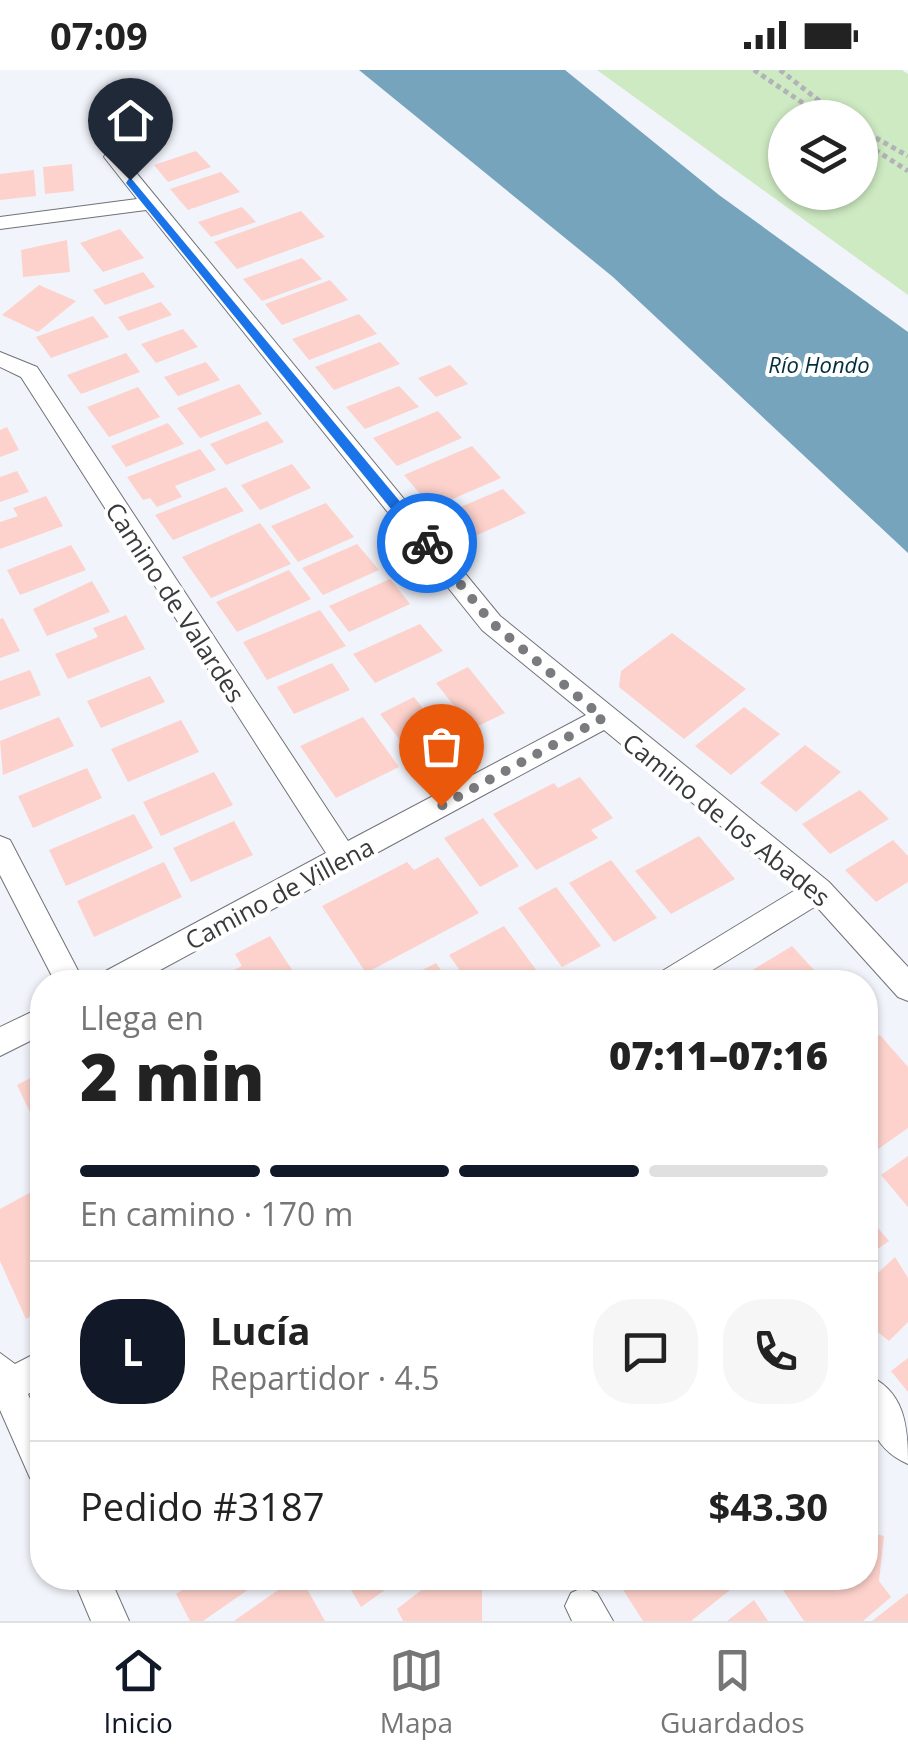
<!DOCTYPE html>
<html lang="es">
<meta charset="utf-8">
<style>
:root{--surface:#fff;--page:#f6f6f6;--text:#222;--muted:#767676;--line:#e0e0e0;--accent:#111827}
body{margin:0;font-family:"Open Sans",sans-serif;background:var(--page);color:var(--text);height:100vh;display:flex;flex-direction:column;font-size:38px;white-space:nowrap}
*{box-sizing:border-box;margin:0}
p{font-size:32px;color:var(--muted)}
.icon{flex:none;width:55px;height:55px;fill:none;stroke:currentColor;stroke-width:2;stroke-linecap:round;stroke-linejoin:round}
.map{position:relative;flex:1;overflow:hidden}
.details{position:absolute;left:30px;top:900px;width:848px;height:620px;display:flex;flex-direction:column;background:var(--surface);border-radius:40px;box-shadow:0 2px 8px #0004}
.details>*{flex:none}
.controls{position:absolute;left:768px;top:30px;display:grid;gap:20px}
.controls a{display:grid;place-items:center;width:110px;height:110px;border-radius:50%;background:var(--surface);box-shadow:0 2px 8px #0004;font-size:50px}
.pin{position:absolute;display:grid;place-items:center;width:85px;height:85px;color:#fff;margin:-102px -42px;border-radius:50% 50% 50% 0;rotate:-45deg;box-shadow:0 0 10px #0007}
.pin .icon{rotate:45deg}
.courier{position:absolute;display:grid;place-items:center;width:100px;height:100px;margin:-50px;border:8px solid #1a73e8;border-radius:50%;background:#fff;color:#222;box-shadow:0 2px 12px #0007}
.head em{font-style:normal;font-weight:800}
.head div{display:flex;flex-direction:column-reverse}
.head{display:flex;align-items:center;justify-content:space-between;height:170px;padding:0 50px}
h1{font-size:65px;font-weight:800;line-height:75px}
.bar{display:grid;grid-template-columns:repeat(4,1fr);gap:15px 10px;align-content:center;height:120px;padding:0 50px}
.bar i{height:12px;border-radius:8px;background:var(--line)}
.bar .on{background:var(--accent)}
.bar p{grid-column:span 4}
.line{display:flex;align-items:center;gap:25px;padding:0 50px;border-top:2px solid var(--line)}
.line div{flex:1}
.round{display:grid;place-items:center;flex:none;width:105px;height:105px;border-radius:40px;background:var(--page)}
.status{display:flex;justify-content:space-between;align-items:center;height:70px;padding:0 50px;background:var(--surface);direction:ltr}
.status svg{height:28px;fill:currentColor}
.dock{display:flex;justify-content:space-around;align-items:center;height:140px;border-top:2px solid var(--line);background:var(--surface);font-size:28px;color:var(--muted)}
.dock a{display:grid;justify-items:center;gap:5px}
.dock .on{color:var(--accent)}
.map>svg:first-child{display:block}
.green{fill:#ceeac2;fill-rule:evenodd}
.water{fill:#75a4bc}
.building{fill:#fdd2cc}
.lines{fill:none;stroke-linecap:round;stroke-linejoin:round}
.street-casing{stroke:#707278;stroke-width:2}
.path{stroke:#b2b3b8;stroke-width:5;stroke-dasharray:5 4;stroke-linecap:butt}
.street{fill:#fff;fill-rule:evenodd}
.route{fill:#1a73e8}
.done{stroke:#7a7b7f;stroke-width:10;stroke-dasharray:0 18}
.labels{text-anchor:middle;dominant-baseline:central;stroke-width:8;stroke-linejoin:round;paint-order:stroke}
.far-water-label{font-size:22px;font-style:italic;fill:#022e3f;stroke:#fff}
.street-label{font-size:25px;fill:#393a3c;stroke:#fff}
</style>
<div class="status"><b>07:09</b><svg viewBox="0 0 49 12"><path d="M0 12V9h3v3zM5 12V6h3v6zM10 12V3h3v9zM15 12V0h3v12zM26 1h20v11H26zM47 4h2v5h-2z"/></svg></div>
<div class="map">
<svg width="908" height="1551" viewBox="0 0 908 1551">
<rect width="100%" height="100%" fill="#f2f4fb"/>
<path class="green" d="M597 0H902L908 4V225ZM785 48H860V122H785Z"/>
<path class="water" d="M359 0H565L719 125 908 262V483L613 207Z"/>
<g class="building">
<path d="M196 81 211 97 168 112 154 95Z"/>
<path d="M72 94 74 121 45 124 43 97Z"/>
<path d="M34 100 36 126 0 130V104Z"/>
<path d="M221 102 240 122 188 140 170 119Z"/>
<path d="M242 137 256 152 211 167 198 152Z"/>
<path d="M301 141 325 167 237 199 214 172Z"/>
<path d="M120 159 144 188 103 202 80 173Z"/>
<path d="M67 170 70 202 23 207 21 180Z"/>
<path d="M302 188 322 209 262 231 243 209Z"/>
<path d="M143 202 155 217 105 235 93 220Z"/>
<path d="M330 210 348 230 282 255 265 234Z"/>
<path d="M39 215 76 231 38 262 2 245Z"/>
<path d="M161 232 172 245 128 261 118 247Z"/>
<path d="M359 244 377 264 309 290 292 269Z"/>
<path d="M93 246 109 267 51 288 36 267Z"/>
<path d="M183 259 198 277 156 293 141 274Z"/>
<path d="M380 272 400 294 334 320 315 297Z"/>
<path d="M126 283 140 302 81 324 67 305Z"/>
<path d="M206 292 220 310 178 326 164 307Z"/>
<path d="M450 295 468 314 436 327 418 308Z"/>
<path d="M239 314 262 344 200 368 177 338Z"/>
<path d="M399 316 419 337 365 359 346 337Z"/>
<path d="M138 317 160 347 109 367 87 337Z"/>
<path d="M438 341 462 368 397 396 373 368Z"/>
<path d="M267 351 284 372 226 395 210 374Z"/>
<path d="M168 353 184 374 126 397 111 376Z"/>
<path d="M7 357 19 380 0 387V360Z"/>
<path d="M472 376 501 408 432 438 404 405Z"/>
<path d="M200 379 216 400 175 416 182 427 157 437 150 428 143 430 127 407Z"/>
<path d="M292 394 311 418 260 440 241 415Z"/>
<path d="M17 401 29 422 0 432V407Z"/>
<path d="M226 417 244 441 173 470 155 445Z"/>
<path d="M503 419 526 443 473 467 451 441Z"/>
<path d="M46 426 63 456 0 479V452L18 446 13 438Z"/>
<path d="M326 433 354 467 298 492 271 456Z"/>
<path d="M260 453 291 494 211 528 182 487Z"/>
<path d="M357 474 379 500 323 525 302 498Z"/>
<path d="M71 475 86 500 20 525 7 500Z"/>
<path d="M289 500 311 529 237 562 216 532Z"/>
<path d="M390 509 410 534 349 562 329 536Z"/>
<path d="M92 511 110 542 47 566 33 539Z"/>
<path d="M320 540 346 576 267 610 243 572Z"/>
<path d="M126 545 145 579 68 609 55 584 98 567 93 558Z"/>
<path d="M3 548 20 581 0 588V549Z"/>
<path d="M420 554 443 581 375 613 353 584Z"/>
<path d="M672 563 746 619 684 669 619 617 621 601Z"/>
<path d="M332 593 350 620 294 644 277 617Z"/>
<path d="M468 597 505 643 472 659 436 613Z"/>
<path d="M30 600 41 625 0 640V611Z"/>
<path d="M150 606 165 632 101 658 87 631Z"/>
<path d="M414 627 446 669 412 686 380 644Z"/>
<path d="M744 637 780 664 731 705 695 676Z"/>
<path d="M59 647 74 676 3 705 0 671Z"/>
<path d="M363 647 399 697 336 728 300 676Z"/>
<path d="M181 650 199 682 128 712 111 679Z"/>
<path d="M805 675 841 702 796 742 760 713Z"/>
<path d="M87 698 102 728 33 758 18 726Z"/>
<path d="M214 702 233 735 161 766 143 732Z"/>
<path d="M580 707 613 748 591 760 598 768 536 800 493 744 554 713 558 718Z"/>
<path d="M860 720 889 749 830 784 802 754Z"/>
<path d="M134 744 153 778 66 816 49 780Z"/>
<path d="M483 748 519 796 480 817 444 768Z"/>
<path d="M234 751 253 785 191 812 173 778Z"/>
<path d="M699 766 735 809 671 844 635 801Z"/>
<path d="M893 770 908 786V812L876 832 845 800Z"/>
<path d="M438 787 479 843 366 903 322 836 407 792 414 800Z"/>
<path d="M611 790 657 848 614 872 569 813Z"/>
<path d="M164 792 182 827 94 867 77 831Z"/>
<path d="M556 817 601 876 562 897 518 838Z"/>
<path d="M504 856 545 912H468L449 885Z"/>
<path d="M270 866 300 912H209L242 896 235 884Z"/>
<path d="M792 876 825 912H733Z"/>
<path d="M436 893 449 912H399Z"/>
<path d="M880 965 908 997V1058L874 1082 865 1073V975Z"/>
<path d="M42 1002V1067L17 1015Z"/>
<path d="M908 1086V1137L881 1105Z"/>
<path d="M42 1116V1239L26 1249 0 1191V1139Z"/>
<path d="M865 1143 889 1171 865 1188Z"/>
<path d="M895 1187 908 1208V1252L889 1271 865 1252V1215Z"/>
<path d="M908 1288V1322L891 1301Z"/>
<path d="M865 1461 884 1466 879 1511 891 1527 863 1551H804L781 1517 792 1508H865Z"/>
<path d="M184 1508H265L203 1551H190L176 1524 188 1516Z"/>
<path d="M295 1508H301L325 1551H234Z"/>
<path d="M344 1508H402L361 1537Z"/>
<path d="M437 1508H467L482 1520V1551H403L397 1539Z"/>
<path d="M630 1508H721L730 1520 691 1551H643L620 1515Z"/>
<path d="M908 1523V1551H872Z"/>
<path d="M754 1530 768 1551H727Z"/>
</g>
<g class="lines">
<g class="street-casing">
<g id="street">
<path d="M106 83H120L500 546 829 812 908 897V931L898 927 816 836 693 912H655L659 903 797 819 604 660 138 912H98L102 903 326 783 21 307 0 297V282L37 297 348 771 586 645 482 560 146 140 0 159V147L137 129 104 87Z"/>
<path d="M0 766 10 770 84 912H55L0 805Z"/>
<path d="M42 937V965L0 986V957Z"/>
<path d="M42 1280V1316L28 1324 42 1357V1414L30 1408 0 1340V1283L15 1294Z"/>
<path d="M865 1304C905 1320 908 1356 908 1394 868 1377 865 1341 865 1304Z"/>
<path d="M73 1508H110L129 1551H91Z"/>
<path d="M584 1517 597 1523 613 1551H572L565 1536 571 1523Z"/>
</g>
</g>
<g class="path">
<path d="M754 0 825 48"/>
<path d="M780 0 841 48"/>
<path d="M860 59 908 86"/>
<path d="M860 70 908 101"/>
</g>
<use href="#street" class="street"/>
</g>
<path class="route" d="M130 107 432 470V477H422L126 113Z"/>
<g class="lines">
<path class="done" d="M427 473 491 552 603 648 441 736"/>
</g>
<g class="labels">
<g class="far-water-label">
<text x="819" y="294">Río Hondo</text>
</g>
<g class="street-label">
<text transform="translate(176 532) rotate(57)">Camino de Valardes</text>
<text transform="translate(727 749) rotate(39)">Camino de los Abades</text>
<text transform="translate(279 823) rotate(-28)">Camino de Villena</text>
</g>
</g>
</svg>
<div class="controls">
<a><svg class="icon" aria-label="layers" viewBox="0 0 24 24"><path d="M12 4l9 5-9 5-9-5zM3 14l9 5 9-5"/></svg></a>
</div>
<div class="pin" style="left:441px;top:736px;background:#ea580c"><svg class="icon" aria-label="bag" viewBox="0 0 24 24"><path d="M5 8h14l-1 12H6zM9 8a3 3 0 0 1 6 0"/></svg></div>
<div class="pin" style="left:130px;top:110px;background:#1f2937"><svg class="icon" aria-label="home" viewBox="0 0 24 24"><path d="M3 11l9-7 9 7M6 9v11h12V9"/></svg></div>
<div class="courier" style="left:427px;top:473px"><svg class="icon" aria-label="bike" viewBox="0 0 24 24"><circle cx="6" cy="16" r="4"/><circle cx="18" cy="16" r="4"/><path d="M6 16l4-8h5l3 8M10 8l3 8H6M13 5h3"/></svg></div>
<section class="details">
<div class="head"><div><h1>2 min</h1><p>Llega en</p></div><em>07:11–07:16</em></div>
<div class="bar"><i class="on"></i><i class="on"></i><i class="on"></i><i></i><p>En camino · 170 m</p></div>
<div class="line" style="height:180px"><b class="round" style="background:var(--accent);color:#fff">L</b><div><b>Lucía</b><p>Repartidor · 4.5</p></div><a class="round"><svg class="icon" aria-label="chat" viewBox="0 0 24 24"><path d="M4 5h16v11H9l-5 4z"/></svg></a><a class="round"><svg class="icon" aria-label="phone" viewBox="0 0 24 24"><path d="M5 4h4l2 5-3 2q2 4 5 5l2-3 5 2v4C11 20 4 13 5 4z"/></svg></a></div>
<div class="line" style="height:130px"><div>Pedido #3187</div><b>$43.30</b></div>
</section>
</div>
<nav class="dock">
<a class="on"><svg class="icon" aria-label="home" viewBox="0 0 24 24"><path d="M3 11l9-7 9 7M6 9v11h12V9"/></svg>Inicio</a>
<a><svg class="icon" aria-label="map" viewBox="0 0 24 24"><path d="M3 6l6-2 6 2 6-2v14l-6 2-6-2-6 2zM9 4v14M15 6v14"/></svg>Mapa</a>
<a><svg class="icon" aria-label="saved" viewBox="0 0 24 24"><path d="M7 4h10v16l-5-4-5 4z"/></svg>Guardados</a>
</nav>
